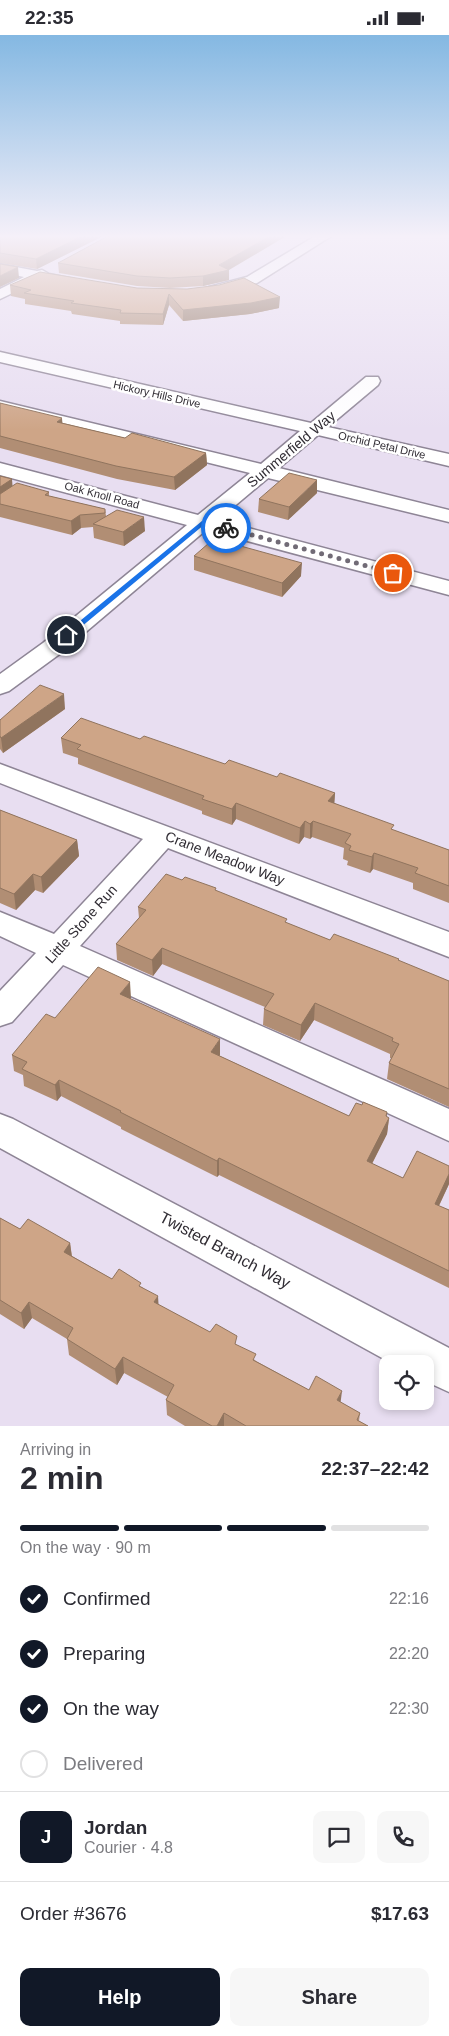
<!DOCTYPE html>
<meta charset="utf-8">
<style>
:root{--surface:#fff;--page:#f7f7f7;--text:#2b2b33;--muted:#7c7c81;--line:#e1e1e2;--accent:#111827}
body{margin:0;font-family:Helvetica,sans-serif;background:var(--page);color:var(--text);height:100vh;display:flex;flex-direction:column;font-size:19px;white-space:nowrap}
*{box-sizing:border-box;margin:0}
p{font-size:16px;color:var(--muted)}
.icon{flex:none;width:28px;height:28px;fill:none;stroke:currentColor;stroke-width:2;stroke-linecap:round;stroke-linejoin:round}
.map{position:relative;height:1391px;overflow:hidden}
.side{display:flex;flex-direction:column;background:var(--surface);flex:1}
.side>*{flex:none}
.tools{position:absolute;left:379px;top:1320px;display:grid;gap:10px}
.tools a{display:grid;place-items:center;width:55px;height:55px;border-radius:10px;background:var(--surface);box-shadow:0 2px 8px #0003;font-size:25px}
.pin{position:absolute;display:grid;place-items:center;width:42px;height:42px;color:#fff;margin:-21px;border:2px solid #fff;border-radius:50%;box-shadow:0 1px 5px #0007}
.courier{position:absolute;display:grid;place-items:center;width:50px;height:50px;margin:-25px;border:4px solid #1a73e8;border-radius:50%;background:#fff;color:#222;box-shadow:0 1px 6px #0007}
.head em{font-style:normal;font-weight:700}
.head div{display:flex;flex-direction:column-reverse}
.head{display:flex;align-items:center;justify-content:space-between;height:85px;padding:0 20px}
h1{font-size:32px;font-weight:700;line-height:38px}
.bar{display:grid;grid-template-columns:repeat(4,1fr);gap:8px 5px;align-content:center;height:60px;padding:0 20px}
.bar i{height:6px;border-radius:4px;background:var(--line)}
.bar .selected{background:var(--accent)}
.bar p{grid-column:span 4}
.line{display:flex;align-items:center;gap:12px;padding:0 20px;border-top:1px solid var(--line)}
.line div{flex:1}
.round{display:grid;place-items:center;flex:none;width:52px;height:52px;border-radius:10px;background:var(--page)}
ol{padding:0 20px;list-style:none}
li{display:flex;align-items:center;gap:15px;height:55px}
li p{margin-inline-start:auto}
li .icon{padding:5px;border-radius:50%;background:var(--accent);color:#fff;stroke-width:4}
li:last-child{color:var(--muted)}
li i{width:28px;height:28px;border:2px solid var(--line);border-radius:50%}
.action{display:flex;gap:10px;margin-top:auto;padding:10px 20px}
.action a{flex:1;height:58px;border-radius:10px;background:var(--accent);color:#fff;font-size:20px;font-weight:700;line-height:58px;text-align:center}
.action a+a{background:var(--page);color:var(--text)}
.status{display:flex;justify-content:space-between;align-items:center;height:35px;padding:0 25px;background:var(--surface);direction:ltr}
.status svg{height:14px;fill:currentColor}
.map>svg:first-child{display:block}
.lines{fill:none;stroke-linecap:round;stroke-linejoin:round}
.minor-casing{stroke:#8e8596;stroke-width:3}
.minor{fill:#fff;fill-rule:evenodd}
.wall{fill:#b18e74}
.shaded-wall{fill:#90745e}
.building{fill:#cea587;stroke:#90745e}
.route{fill:#1a73e8}
.done{stroke:#716b76;stroke-width:5;stroke-dasharray:0 9}
.labels{text-anchor:middle;dominant-baseline:central;stroke-width:5;stroke-linejoin:round;paint-order:stroke}
.far-street-label{font-size:11px;fill:#312d34;stroke:#fff}
.street-label{font-size:14px;fill:#312d34;stroke:#fff}
.near-street-label{font-size:16px;fill:#312d34;stroke:#fff}
</style>
<div class="status"><b>22:35</b><svg viewBox="0 0 49 12"><path d="M0 12V9h3v3zM5 12V6h3v6zM10 12V3h3v9zM15 12V0h3v12zM26 1h20v11H26zM47 4h2v5h-2z"/></svg></div>
<div class="map">
<svg width="449" height="1391" viewBox="0 0 449 1391">
<rect width="100%" height="100%" fill="#e8def1"/>
<g class="lines">
<g class="minor-casing">
<g id="minor">
<path d="M317 200H333L257 248 214 259 207 255 209 252 247 242Z"/>
<path d="M0 229 37 236 42 235 49 239 74 244 76 247 69 251 40 245 0 264V254L24 242 0 237Z"/>
<path d="M0 317 311 388 366 342H378L380 346 378 350 328 392 449 419V431L318 400 279 433 449 475V487L268 443 218 485 449 546V560L206 495 61 618 9 656 0 659V639L43 608 187 490 0 440V428L198 480 250 438 0 376V366L261 429 300 396 0 327Z"/>
<path d="M0 729 449 897V922L168 813 80 911 449 1074V1106L63 930 12 987 0 991V956L36 918 0 901V877L54 899 143 804 0 748Z"/>
<path d="M0 1079 13 1084 449 1313V1357L425 1346V1329H393L0 1113Z"/>
</g>
</g>
<use href="#minor" class="minor"/>
</g>
<g class="wall">
<path d="M0 200H105L37 234 0 228Z"/>
<path d="M58 228 229 235V245L203 251 170 253 137 251 59 238Z"/>
<path d="M10 250 137 253 279 273 250 279 183 286 169 270 163 290 120 289V286L72 279 71 276 25 269V264L11 261Z"/>
<path d="M0 368 63 388 125 403 206 418 207 430 175 455 117 444 0 413Z"/>
<path d="M0 441 12 444V451L49 457V461L105 474 106 481 145 496 124 511 94 503 93 492 81 493 72 500 0 482Z"/>
<path d="M317 458 288 485 258 477 259 464Z"/>
<path d="M241 507V511L301 541 282 562 194 535V521Z"/>
<path d="M65 674 3 718 0 714V685Z"/>
<path d="M61 703 140 704 225 729 277 742 335 758 334 768 393 795 449 815V868L413 854V848L373 834 370 838 347 830 348 826 343 824 344 813 312 802 310 804 304 802 299 809 236 784 232 790 202 779V776L78 729V723L63 718Z"/>
<path d="M0 775 77 805 79 821 43 858 35 855 16 875 0 868Z"/>
<path d="M216 856 287 888 330 905 398 926 449 946V1072L387 1044 389 1028 391 1023H390V1019L314 985 300 1006 263 990 264 974 265 972 162 929 153 941 117 925 116 909 139 883 138 872Z"/>
<path d="M131 963 130 964 220 1021 349 1081 387 1082 389 1083 387 1099 372 1129 403 1143 449 1131V1149L439 1171 449 1175V1253L219 1140 217 1142 121 1094V1092L61 1061 57 1066 24 1051 23 1040 14 1036 12 1020 55 983Z"/>
<path d="M0 1183 20 1194 70 1208 72 1221 112 1244 142 1252 159 1270 210 1297 237 1310 256 1326 309 1355 340 1367 360 1378 359 1386 368 1391H185L167 1380 166 1365 168 1362 124 1338 117 1350 69 1320 67 1304 32 1283 24 1294 0 1279Z"/>
</g>
<g class="shaded-wall">
<path d="M84 200H105L37 234 36 224Z"/>
<path d="M272 200H288L229 235V245L203 251V241L219 230Z"/>
<path d="M18 232 19 243 0 252V241Z"/>
<path d="M169 259V270L163 290V279Z"/>
<path d="M280 262 279 273 250 279 183 286V275Z"/>
<path d="M62 383 63 396 57 387Z"/>
<path d="M206 418 207 430 175 455 174 442Z"/>
<path d="M12 444 13 457 0 466V452Z"/>
<path d="M317 445V458L288 485 289 472Z"/>
<path d="M80 480 81 493 72 500 71 486Z"/>
<path d="M144 482 145 496 124 511 123 497Z"/>
<path d="M302 528 301 541 282 562V548Z"/>
<path d="M64 659 65 674 3 718 1 703Z"/>
<path d="M335 758 334 774 328 766Z"/>
<path d="M236 768V784L232 790V774Z"/>
<path d="M305 786 304 802 299 809 300 793Z"/>
<path d="M313 786 312 802 310 804V789Z"/>
<path d="M77 805 79 821 43 858 41 842Z"/>
<path d="M374 818 373 834 370 838 372 822Z"/>
<path d="M33 839 35 855 16 875 14 859Z"/>
<path d="M162 913V929L153 941 152 925Z"/>
<path d="M130 947 131 963 121 976 120 959Z"/>
<path d="M315 968 314 985 300 1006 301 990Z"/>
<path d="M220 1004V1021L211 1017Z"/>
<path d="M59 1045 61 1061 57 1066 55 1050Z"/>
<path d="M387 1077 386 1089 389 1083 387 1099 365 1142 367 1126Z"/>
<path d="M219 1123V1140L217 1142V1126Z"/>
<path d="M449 1139V1149L432 1185 435 1169Z"/>
<path d="M70 1208 72 1224 64 1217Z"/>
<path d="M158 1261 159 1277 154 1267Z"/>
<path d="M29 1267 32 1283 24 1294 21 1278Z"/>
<path d="M123 1322 124 1338 117 1350 115 1334Z"/>
<path d="M342 1356 340 1372 337 1365Z"/>
<path d="M224 1378V1391H217Z"/>
</g>
<g class="building">
<path d="M0 200H84L36 224 0 218Z"/>
<path d="M110 200H272L219 230 229 235 203 241 170 243 137 241 58 228Z"/>
<path d="M0 229 18 232 0 241Z"/>
<path d="M40 237 137 253 187 254 219 250 244 243 280 262 251 268 183 275 169 259 163 279 120 278 121 275 71 268 74 266 24 258 31 255 10 250Z"/>
<path d="M0 368 62 383 57 387 125 403 132 398 206 418 174 442 116 431 0 401Z"/>
<path d="M289 438 317 445 289 472 259 464Z"/>
<path d="M0 441 12 444 0 452Z"/>
<path d="M17 448 49 457 45 460 105 474V478L80 480 71 486 0 469V459Z"/>
<path d="M117 475 144 482 123 497 93 489Z"/>
<path d="M217 501 241 507 237 510 302 528 282 548 194 521Z"/>
<path d="M40 650 64 659 1 703 0 701V685Z"/>
<path d="M81 683 140 704 144 701 225 729 229 725 277 742 280 738 335 758 328 766 394 790 391 794 449 815V851L415 838 418 833 374 818 372 822 349 815 351 811 345 808 351 799 313 786 310 789 305 786 300 793 236 768 232 774 202 764 204 761 77 714 81 710 61 703Z"/>
<path d="M0 775 77 805 41 842 33 839 14 859 0 853Z"/>
<path d="M166 839 182 845 185 842 216 853 215 855 287 884 285 887 330 905 334 899 399 924 398 925 449 946V1054L389 1028 399 1009 392 1006 393 1003 315 968 301 990 264 974 274 959 162 913 152 925 116 909 146 875 138 872Z"/>
<path d="M98 932 130 947 120 959 220 1004 211 1017 349 1081 356 1068 362 1070 363 1067 387 1077 386 1081 389 1083 367 1126 403 1143 417 1116 449 1131V1139L435 1169 449 1175V1236L219 1123 217 1126 120 1077 121 1076 59 1045 55 1050 22 1034 27 1027 12 1020 46 979 55 983Z"/>
<path d="M0 1183 20 1194 28 1184 70 1208 64 1217 112 1244 119 1234 141 1248 139 1251 158 1261 154 1267 210 1297 216 1289 237 1301 235 1309 256 1319 253 1325 309 1355 316 1341 342 1356 337 1365 360 1378 357 1385 368 1391H246L224 1378 217 1391H212L166 1365 174 1350 123 1322 115 1334 67 1304 73 1293 29 1267 21 1278 0 1265Z"/>
</g>
<linearGradient id="sky" x2="0" y2="1"><stop stop-color="#84b8e2"/><stop offset="0.51" stop-color="#f5f0f9"/><stop offset="1" stop-color="#f5f0f9" stop-opacity="0"/></linearGradient>
<rect width="449" height="395" fill="url(#sky)"/>
<path class="route" d="M202 486 229 493 226 495 205 489 69 602H64V599Z"/>
<g class="lines">
<path class="done" d="M226 493 393 538"/>
</g>
<g class="labels">
<g class="far-street-label">
<text transform="translate(157 359) rotate(13)">Hickory Hills Drive</text>
<text transform="translate(382 410) rotate(13)">Orchid Petal Drive</text>
<text transform="translate(102 460) rotate(15)">Oak Knoll Road</text>
</g>
<g class="street-label">
<text transform="translate(291 414) rotate(-40)">Summerfield Way</text>
<text transform="translate(225 823) rotate(21)">Crane Meadow Way</text>
<text transform="translate(81 889) rotate(-48)">Little Stone Run</text>
</g>
<g class="near-street-label">
<text transform="translate(225 1215) rotate(28)">Twisted Branch Way</text>
</g>
</g>
</svg>
<div class="tools">
<a><svg class="icon" aria-label="locate" viewBox="0 0 24 24"><circle cx="12" cy="12" r="6"/><path d="M12 2v4M12 18v4M2 12h4M18 12h4"/></svg></a>
</div>
<div class="pin" style="left:393px;top:538px;background:#ea580c"><svg class="icon" aria-label="bag" viewBox="0 0 24 24"><path d="M5 8h14l-1 12H6zM9 8a3 3 0 0 1 6 0"/></svg></div>
<div class="pin" style="left:66px;top:600px;background:#1f2937"><svg class="icon" aria-label="home" viewBox="0 0 24 24"><path d="M3 11l9-7 9 7M6 9v11h12V9"/></svg></div>
<div class="courier" style="left:226px;top:493px"><svg class="icon" aria-label="bike" viewBox="0 0 24 24"><circle cx="6" cy="16" r="4"/><circle cx="18" cy="16" r="4"/><path d="M6 16l4-8h5l3 8M10 8l3 8H6M13 5h3"/></svg></div>
</div>
<section class="side">
<div class="head"><div><h1>2 min</h1><p>Arriving in</p></div><em>22:37–22:42</em></div>
<div class="bar"><i class="selected"></i><i class="selected"></i><i class="selected"></i><i></i><p>On the way · 90 m</p></div>
<ol>
<li><svg class="icon" aria-label="check" viewBox="0 0 24 24"><path d="M5 12l5 5 9-10"/></svg>Confirmed<p>22:16</p></li>
<li><svg class="icon" aria-label="check" viewBox="0 0 24 24"><path d="M5 12l5 5 9-10"/></svg>Preparing<p>22:20</p></li>
<li><svg class="icon" aria-label="check" viewBox="0 0 24 24"><path d="M5 12l5 5 9-10"/></svg>On the way<p>22:30</p></li>
<li><i></i>Delivered</li>
</ol>
<div class="line" style="height:90px"><b class="round" style="background:var(--accent);color:#fff">J</b><div><b>Jordan</b><p>Courier · 4.8</p></div><a class="round"><svg class="icon" aria-label="chat" viewBox="0 0 24 24"><path d="M4 5h16v11H9l-5 4z"/></svg></a><a class="round"><svg class="icon" aria-label="phone" viewBox="0 0 24 24"><path d="M5 4h4l2 5-3 2q2 4 5 5l2-3 5 2v4C11 20 4 13 5 4z"/></svg></a></div>
<div class="line" style="height:65px"><div>Order #3676</div><b>$17.63</b></div>
<div class="action"><a>Help</a><a>Share</a></div>
</section>
